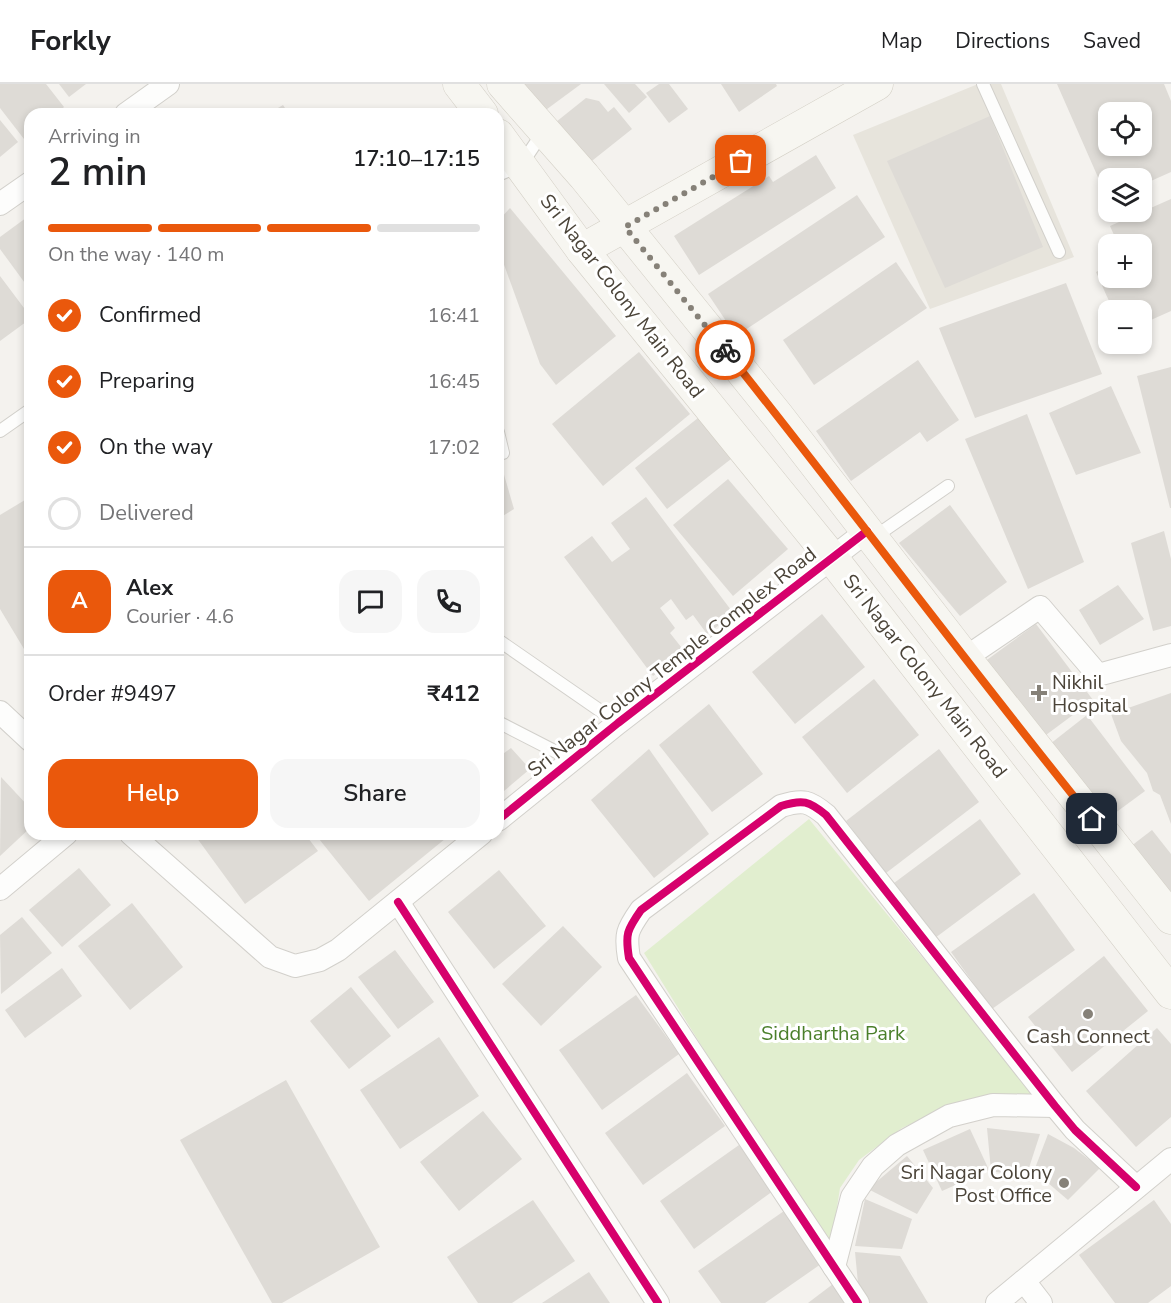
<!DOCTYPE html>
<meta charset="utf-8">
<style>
:root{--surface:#fff;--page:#f6f6f6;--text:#202124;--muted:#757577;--line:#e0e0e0;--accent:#ea580c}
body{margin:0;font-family:"Nunito Sans",sans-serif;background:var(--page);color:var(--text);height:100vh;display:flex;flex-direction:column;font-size:22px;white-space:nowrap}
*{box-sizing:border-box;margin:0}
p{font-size:20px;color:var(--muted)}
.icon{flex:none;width:33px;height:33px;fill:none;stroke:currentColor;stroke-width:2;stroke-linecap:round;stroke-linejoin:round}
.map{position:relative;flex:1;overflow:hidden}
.side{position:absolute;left:24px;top:24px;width:480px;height:732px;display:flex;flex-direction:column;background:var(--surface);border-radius:18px;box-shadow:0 3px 9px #0003}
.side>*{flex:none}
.buttons{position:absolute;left:1098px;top:18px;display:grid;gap:12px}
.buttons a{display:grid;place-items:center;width:54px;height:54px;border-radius:12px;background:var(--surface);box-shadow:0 3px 9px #0003;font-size:30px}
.pin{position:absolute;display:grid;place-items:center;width:51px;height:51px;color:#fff;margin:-26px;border-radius:12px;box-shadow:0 3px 9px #0006}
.courier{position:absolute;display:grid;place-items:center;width:60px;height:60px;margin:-30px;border:4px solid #ea580c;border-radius:50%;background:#fff;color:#222;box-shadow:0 2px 8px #0007}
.summary em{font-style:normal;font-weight:600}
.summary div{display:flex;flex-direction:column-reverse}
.summary{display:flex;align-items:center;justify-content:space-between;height:102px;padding:0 24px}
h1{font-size:39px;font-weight:600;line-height:45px}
.bar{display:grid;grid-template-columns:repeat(4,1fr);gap:9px 6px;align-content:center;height:72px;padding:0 24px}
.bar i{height:8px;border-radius:4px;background:var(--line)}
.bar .on{background:var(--accent)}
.bar p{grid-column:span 4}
.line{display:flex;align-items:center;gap:15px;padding:0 24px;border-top:2px solid var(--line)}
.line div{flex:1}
.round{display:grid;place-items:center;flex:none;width:63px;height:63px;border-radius:18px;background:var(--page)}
ol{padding:0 24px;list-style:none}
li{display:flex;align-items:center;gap:18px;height:66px}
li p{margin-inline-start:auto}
li .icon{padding:6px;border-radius:50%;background:var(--accent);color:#fff;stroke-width:4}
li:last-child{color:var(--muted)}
li i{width:33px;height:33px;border:3px solid var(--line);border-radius:50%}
.cta{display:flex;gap:12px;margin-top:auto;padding:12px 24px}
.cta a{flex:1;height:69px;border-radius:18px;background:var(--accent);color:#fff;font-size:24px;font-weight:600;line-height:69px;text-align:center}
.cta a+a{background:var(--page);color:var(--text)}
header{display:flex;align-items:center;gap:36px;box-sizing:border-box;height:84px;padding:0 30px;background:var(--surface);border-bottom:2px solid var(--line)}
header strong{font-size:28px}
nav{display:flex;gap:33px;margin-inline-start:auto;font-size:21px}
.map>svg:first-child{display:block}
.residential{fill:#e7e4dc}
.green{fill:#e1eecf}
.building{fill:#dedbd6;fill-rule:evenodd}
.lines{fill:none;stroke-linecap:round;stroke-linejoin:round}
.lane-casing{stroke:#d2d0cb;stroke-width:14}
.street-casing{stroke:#d2d0cb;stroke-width:24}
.secondary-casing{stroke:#d3cfc5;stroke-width:33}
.lane{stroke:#fdfdfc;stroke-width:12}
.street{stroke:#fdfdfc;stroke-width:22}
.secondary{stroke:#f7f6f1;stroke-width:32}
.cycleway-casing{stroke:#fff;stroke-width:11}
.cycleway{stroke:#d6006c;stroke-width:8}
.done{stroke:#868178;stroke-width:6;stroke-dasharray:0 10.8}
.route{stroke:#ea580c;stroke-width:8}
.poi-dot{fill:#868178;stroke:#fff;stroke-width:2}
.labels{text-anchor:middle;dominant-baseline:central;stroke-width:6;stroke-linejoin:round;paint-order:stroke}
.street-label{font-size:20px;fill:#4b4439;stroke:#fff}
.poi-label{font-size:20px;fill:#4b4439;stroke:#fff;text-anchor:start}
.park-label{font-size:20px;fill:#4a7f2a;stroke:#fff}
</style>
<header>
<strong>Forkly</strong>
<nav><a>Map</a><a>Directions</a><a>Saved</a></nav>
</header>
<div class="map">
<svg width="1171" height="1219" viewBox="0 0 1171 1219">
<rect width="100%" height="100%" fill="#f4f2ee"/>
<path class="residential" d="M978 0H1001L1074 173 930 225 853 51Z"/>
<path class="green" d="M809 735 1037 1013 963 1016 902 1044 859 1076 840 1104 830 1169 644 869Z"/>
<g class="building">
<path d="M0 0H46L64 23 56 30H30V50L24 55 0 24Z"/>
<path d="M59 0H86L69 13Z"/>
<path d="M522 0H581L543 28Z"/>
<path d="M604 0H635L647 13 629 29Z"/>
<path d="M659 0H669L688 25 669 39 646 9Z"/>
<path d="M721 0H776L777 2 739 28Z"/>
<path d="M1057 0H1164L1171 17V88L1142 101V94H1108V116ZM1108 28H1142V62H1108Z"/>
<path d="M586 14 599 17 608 28 614 23 632 45 588 80 556 38Z"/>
<path d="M283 21 289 30H268Z"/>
<path d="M990 32 1043 163 945 204 887 77Z"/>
<path d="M0 36 18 58 0 73Z"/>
<path d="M816 71 836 104 699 191 674 152 769 92 773 98Z"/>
<path d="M857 111 885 153 736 252 708 210Z"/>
<path d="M1171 115V227L1142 240V226H1113L1096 188 1108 182V194H1142V160H1118L1110 142Z"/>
<path d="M510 124 616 252 556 301 540 280 498 164V137Z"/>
<path d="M30 131V206L0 165V153Z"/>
<path d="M896 178 927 224 814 301 783 256Z"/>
<path d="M0 192 30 232V235L0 257Z"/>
<path d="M1066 199 1102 290 975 334 939 244Z"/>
<path d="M639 268 690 330 603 402 552 340Z"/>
<path d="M918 276 959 336 927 358 920 348 851 397 816 347Z"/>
<path d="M1171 283V424H1170L1137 292Z"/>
<path d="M1111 302 1141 369 1076 391 1049 329Z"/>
<path d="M1027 330 1084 478 1028 505 965 355Z"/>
<path d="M698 334 731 375 667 425 635 384Z"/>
<path d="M498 370 514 425 498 435Z"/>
<path d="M728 395 788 465 733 512 673 441Z"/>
<path d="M30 413V575L0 525V431Z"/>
<path d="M646 413 734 530 707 550 693 531 686 536 671 515 660 524 675 544 670 549 685 568 653 592 564 473 592 452 612 478 630 465 611 439Z"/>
<path d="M950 421 1007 498 960 532 899 459Z"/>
<path d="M1164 447 1171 475V542L1153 547 1131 459Z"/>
<path d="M1118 501 1144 535 1100 561 1079 526Z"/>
<path d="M822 530 865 583 795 640 752 588Z"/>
<path d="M1036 540 1093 616 1046 651 984 578Z"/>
<path d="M874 595 919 651 847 709 802 653Z"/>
<path d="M1171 609V740L1160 711 1153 707 1147 689 1121 657 1111 630Z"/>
<path d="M709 620 763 690 712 728 659 661Z"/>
<path d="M1087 631 1145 707 1107 735 1050 660Z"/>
<path d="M511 664 530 685 498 712V669L500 672Z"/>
<path d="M649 665 709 750 654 794 591 716Z"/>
<path d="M939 665 979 718 886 789 846 737Z"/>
<path d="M1 693 30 724V744L0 772Z"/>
<path d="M980 735 1021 790 931 857 890 802Z"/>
<path d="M1152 746 1171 770V821L1126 766Z"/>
<path d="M194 750H305L318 767 245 820Z"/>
<path d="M315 750H451L369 817Z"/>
<path d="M79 784 111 821 62 863 29 826Z"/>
<path d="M499 786 546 842 494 885 448 828Z"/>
<path d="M1034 809 1075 866 992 925 951 868Z"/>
<path d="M132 819 183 883 130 926 78 862Z"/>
<path d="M22 833 52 869 1 910 0 851Z"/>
<path d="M563 842 602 883 541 942 502 900Z"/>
<path d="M395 866 434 918 398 945 358 893Z"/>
<path d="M1104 872 1148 927 1072 988 1028 933Z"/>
<path d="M62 884 82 912 25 954 5 926Z"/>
<path d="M351 903 391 952 349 985 310 937Z"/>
<path d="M636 911 679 970 602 1026 559 966Z"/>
<path d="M1157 944 1171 960V1033L1136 1063 1086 1007Z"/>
<path d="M439 953 479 1012 400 1065 360 1006Z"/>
<path d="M687 989 725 1042 643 1101 605 1049Z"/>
<path d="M286 996 380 1163 282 1219H272L180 1056Z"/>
<path d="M483 1027 522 1075 459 1127 420 1078Z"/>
<path d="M987 1044 1040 1050 1026 1093 991 1087Z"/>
<path d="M970 1045 989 1086 942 1107 923 1066Z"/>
<path d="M1048 1050 1074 1064 1100 1084 1068 1116 1034 1087Z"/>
<path d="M739 1061 773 1107 694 1165 660 1117Z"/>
<path d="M907 1072 933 1104 917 1130 868 1105Z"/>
<path d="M865 1115 912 1135 902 1165 855 1162Z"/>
<path d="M533 1116 575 1177 512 1219H478L447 1173Z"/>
<path d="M1154 1116 1171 1140V1202L1148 1219H1115L1079 1171Z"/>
<path d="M784 1127 821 1180 765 1219H721L698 1187Z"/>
<path d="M855 1168 900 1172 928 1219H870L858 1199Z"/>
<path d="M589 1188 610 1219H542Z"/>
<path d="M833 1200 847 1219H808Z"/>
</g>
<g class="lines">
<g class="lane-casing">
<g id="lane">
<path d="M983 0 1059 168"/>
<path d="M498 91 521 81 543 48"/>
<path d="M0 347 30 326"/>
<path d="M498 348 503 369"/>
<path d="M873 454 948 402"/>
<path d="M498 556 618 639"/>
<path d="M498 638 572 676"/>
</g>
</g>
<g class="street-casing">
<g id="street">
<path d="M126 30 168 0"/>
<path d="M0 120 30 99"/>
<path d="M965 574 1040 523 1098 591 1171 571"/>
<path d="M0 628 30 656"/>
<path d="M498 736 618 639 867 447"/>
<path d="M131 750 270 873 295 882 320 876 338 866 481 750"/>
<path d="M0 805 66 750"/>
<path d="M398 818 658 1219"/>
<path d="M834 1183 852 1113 873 1082 897 1061 949 1032 993 1021 1055 1022"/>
<path d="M1024 1197 1041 1219"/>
<path d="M858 1219 629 874C625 850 627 846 641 826L781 722C803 715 809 717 826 731L1055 1022 1075 1046 1136 1103"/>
<path d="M997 1219 1171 1075"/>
</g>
</g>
<g class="secondary-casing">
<g id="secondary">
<path d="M459 0 482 30"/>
<path d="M503 0 584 92 778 332 965 574 1171 834"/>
<path d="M498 51 582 166 832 474 1171 909"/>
<path d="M582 166 877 0"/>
</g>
</g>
<use href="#lane" class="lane"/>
<use href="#street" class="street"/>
<use href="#secondary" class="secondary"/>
<g class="cycleway-casing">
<g id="cycleway">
<path d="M498 736 618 639 867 447"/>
<path d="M398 818 658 1219"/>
<path d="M858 1219 629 874C625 850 627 846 641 826L781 722C803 715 809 717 826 731L1055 1022 1075 1046 1136 1103"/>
</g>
</g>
<use href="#cycleway" class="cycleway"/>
</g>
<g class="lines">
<path class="done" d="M725 266 625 143 741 77"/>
<path class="route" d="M725 266C849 421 967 580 1092 735"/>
</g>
<g class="poi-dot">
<path d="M1036 600h6v6h6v6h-6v6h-6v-6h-6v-6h6z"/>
<circle cx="1088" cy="930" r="6"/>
<circle cx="1064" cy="1099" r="6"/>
</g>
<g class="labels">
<g class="street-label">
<text transform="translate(622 212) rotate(52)">Sri Nagar Colony Main Road</text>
<text transform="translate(672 578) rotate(-38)">Sri Nagar Colony Temple Complex Road</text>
<text transform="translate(925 592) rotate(52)">Sri Nagar Colony Main Road</text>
</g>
<g class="poi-label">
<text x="1052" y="598">Nikhil<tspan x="1052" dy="23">Hospital</tspan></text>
<text x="1088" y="952" text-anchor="middle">Cash Connect</text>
<text x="1052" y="1088" text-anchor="end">Sri Nagar Colony<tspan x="1052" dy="23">Post Office</tspan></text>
</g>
<g class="park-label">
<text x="833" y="949">Siddhartha Park</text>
</g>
</g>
</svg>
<div class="buttons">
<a><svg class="icon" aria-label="locate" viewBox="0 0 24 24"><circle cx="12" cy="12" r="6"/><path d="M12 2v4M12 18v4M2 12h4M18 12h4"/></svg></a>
<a><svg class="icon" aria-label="layers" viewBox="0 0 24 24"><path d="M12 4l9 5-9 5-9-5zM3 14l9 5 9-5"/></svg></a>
<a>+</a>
<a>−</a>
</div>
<div class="pin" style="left:741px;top:77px;background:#ea580c"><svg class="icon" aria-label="bag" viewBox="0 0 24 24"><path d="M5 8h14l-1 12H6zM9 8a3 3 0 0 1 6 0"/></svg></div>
<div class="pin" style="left:1092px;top:735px;background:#1f2937"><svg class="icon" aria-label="home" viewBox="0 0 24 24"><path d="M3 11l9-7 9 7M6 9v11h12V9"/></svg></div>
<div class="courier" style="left:725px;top:266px"><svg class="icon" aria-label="bike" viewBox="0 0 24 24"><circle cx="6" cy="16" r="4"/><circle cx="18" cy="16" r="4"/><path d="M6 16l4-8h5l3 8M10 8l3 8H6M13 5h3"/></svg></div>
<section class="side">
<div class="summary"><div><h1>2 min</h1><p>Arriving in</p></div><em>17:10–17:15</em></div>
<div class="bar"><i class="on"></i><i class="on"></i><i class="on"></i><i></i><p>On the way · 140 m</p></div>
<ol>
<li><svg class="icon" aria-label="check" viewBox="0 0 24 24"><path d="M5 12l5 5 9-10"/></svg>Confirmed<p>16:41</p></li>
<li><svg class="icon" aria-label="check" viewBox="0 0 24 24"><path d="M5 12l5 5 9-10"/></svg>Preparing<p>16:45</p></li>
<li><svg class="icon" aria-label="check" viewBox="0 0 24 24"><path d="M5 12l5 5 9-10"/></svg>On the way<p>17:02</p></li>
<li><i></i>Delivered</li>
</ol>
<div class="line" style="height:108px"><b class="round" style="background:var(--accent);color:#fff">A</b><div><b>Alex</b><p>Courier · 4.6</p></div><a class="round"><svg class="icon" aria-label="chat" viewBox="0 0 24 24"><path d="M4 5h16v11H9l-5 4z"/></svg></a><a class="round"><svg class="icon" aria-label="phone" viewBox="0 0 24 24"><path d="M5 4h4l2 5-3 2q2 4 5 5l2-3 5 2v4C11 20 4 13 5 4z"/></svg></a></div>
<div class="line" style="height:78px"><div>Order #9497</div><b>₹412</b></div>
<div class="cta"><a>Help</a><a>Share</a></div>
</section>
</div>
